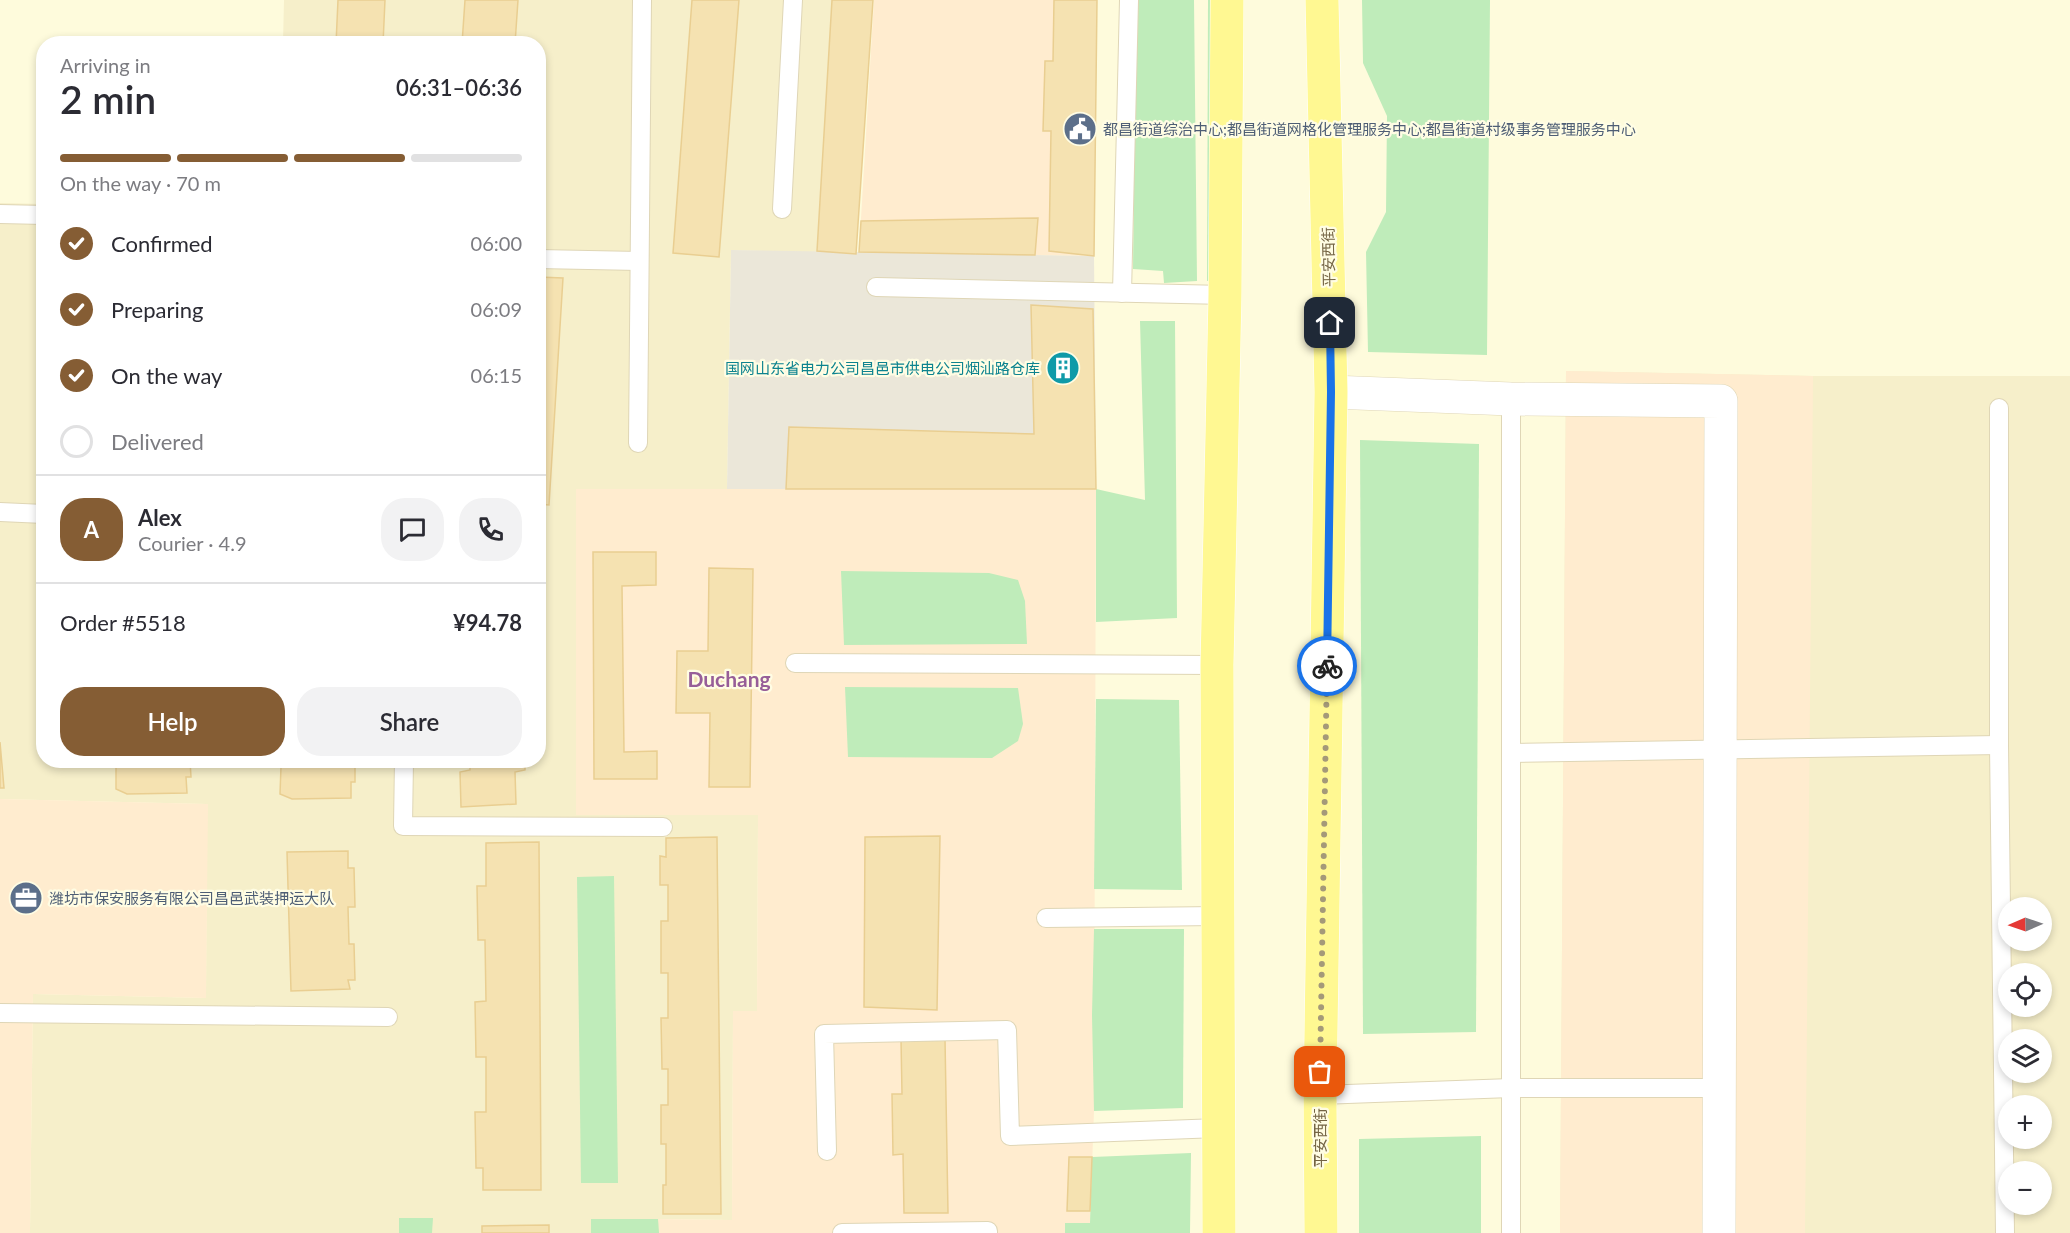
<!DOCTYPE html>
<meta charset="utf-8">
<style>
:root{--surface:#fff;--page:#f2f2f3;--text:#2b2b33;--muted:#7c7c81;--line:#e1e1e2;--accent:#855d34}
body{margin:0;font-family:Lato,"Noto Sans SC",sans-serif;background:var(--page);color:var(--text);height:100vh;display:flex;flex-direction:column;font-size:22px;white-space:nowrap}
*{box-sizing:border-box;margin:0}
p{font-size:20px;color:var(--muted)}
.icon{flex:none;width:33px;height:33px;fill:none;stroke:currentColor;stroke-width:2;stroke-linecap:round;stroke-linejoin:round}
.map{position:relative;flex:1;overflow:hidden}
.sheet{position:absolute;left:36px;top:36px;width:510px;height:732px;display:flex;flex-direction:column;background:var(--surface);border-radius:24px;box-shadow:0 3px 9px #0003}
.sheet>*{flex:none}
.needle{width:39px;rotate:268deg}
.tools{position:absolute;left:1998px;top:897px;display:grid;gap:12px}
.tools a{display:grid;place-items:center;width:54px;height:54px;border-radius:50%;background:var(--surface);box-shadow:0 3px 9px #0003;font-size:30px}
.pin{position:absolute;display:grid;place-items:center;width:51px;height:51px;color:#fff;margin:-26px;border-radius:12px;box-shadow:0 3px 9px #0006}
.courier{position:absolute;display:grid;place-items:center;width:60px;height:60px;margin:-30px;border:4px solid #1a73e8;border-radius:50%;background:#fff;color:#222;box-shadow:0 2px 8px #0007}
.head em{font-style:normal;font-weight:600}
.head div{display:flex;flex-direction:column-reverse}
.head{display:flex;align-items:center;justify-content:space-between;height:102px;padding:0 24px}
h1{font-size:39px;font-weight:600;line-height:45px}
.bar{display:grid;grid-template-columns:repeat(4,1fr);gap:9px 6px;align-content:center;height:72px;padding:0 24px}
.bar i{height:8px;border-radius:4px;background:var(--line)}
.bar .active{background:var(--accent)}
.bar p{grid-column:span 4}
.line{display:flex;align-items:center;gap:15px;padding:0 24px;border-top:2px solid var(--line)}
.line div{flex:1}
.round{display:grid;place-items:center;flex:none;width:63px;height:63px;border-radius:24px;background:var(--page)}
ol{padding:0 24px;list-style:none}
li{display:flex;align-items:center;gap:18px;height:66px}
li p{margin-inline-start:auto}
li .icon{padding:6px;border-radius:50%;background:var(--accent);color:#fff;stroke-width:4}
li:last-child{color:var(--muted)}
li i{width:33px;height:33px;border:3px solid var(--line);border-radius:50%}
.action{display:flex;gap:12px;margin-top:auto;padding:12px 24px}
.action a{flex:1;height:69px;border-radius:24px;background:var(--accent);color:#fff;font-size:24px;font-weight:600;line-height:69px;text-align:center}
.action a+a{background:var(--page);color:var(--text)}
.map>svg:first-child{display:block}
.residential{fill:#f6efca;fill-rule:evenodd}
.commercial{fill:#ffeccf}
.industrial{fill:#ebe7d9}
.green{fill:#bfecba}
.building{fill:#f5e2b1;stroke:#e9ce91;stroke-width:1.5}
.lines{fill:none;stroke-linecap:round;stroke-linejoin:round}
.service-casing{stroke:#dfd6b6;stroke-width:20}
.minor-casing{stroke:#dfd6b6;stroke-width:34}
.primary-casing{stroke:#fff;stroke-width:34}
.service{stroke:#fff;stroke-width:18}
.minor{stroke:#fff;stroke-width:33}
.primary{stroke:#fff892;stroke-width:33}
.done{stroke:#a49979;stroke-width:6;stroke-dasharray:0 10.8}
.route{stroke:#1a73e8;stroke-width:8}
.labels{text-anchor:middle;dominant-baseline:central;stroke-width:4.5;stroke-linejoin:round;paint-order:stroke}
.service-label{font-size:15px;fill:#4e5e75;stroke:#fffde4;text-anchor:start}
.street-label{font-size:15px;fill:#746444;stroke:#fffde4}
.culture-label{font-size:15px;fill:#0d838f;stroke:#fffde4;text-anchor:end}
.district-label{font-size:21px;font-weight:bold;fill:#975e98;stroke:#fffde4}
</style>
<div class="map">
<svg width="2070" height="1233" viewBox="0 0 2070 1233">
<rect width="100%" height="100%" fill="#fefbdc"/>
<g class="residential">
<path d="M284 0H873L856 254 731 250 727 489H576L758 814 757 1011 733 1012 732 1220 659 1219V1233H30L33 994 206 998 207 804 0 799V203L43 204 44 760H538V44L283 43Z"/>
<path d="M1566 371 1813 376H2070V1233H1560ZM2008 908H2042V940H2008ZM2008 974H2042V1006H2008ZM2008 1040H2042V1072H2008ZM2008 1106H2042V1138H2008ZM2008 1172H2042V1204H2008Z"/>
</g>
<g class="commercial">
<path d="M874 0H1096L1094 256 859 252Z"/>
<path d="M1566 371 1813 376 1805 1233H1560Z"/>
<path d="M576 489H1096L1094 1111 1090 1223H1066L1065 1233H659L658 1219 732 1220 733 1011H757L758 815H576Z"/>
<path d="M0 799 208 804 206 998 33 994 30 1233H0Z"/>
</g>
<path class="industrial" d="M731 250 1094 256 1096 489H727Z"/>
<g class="green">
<path d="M1136 0H1194L1197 281 1164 283 1163 271 1133 269Z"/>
<path d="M1208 0H1218L1216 280 1207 281Z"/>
<path d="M1362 0H1490L1487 355 1368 352 1366 252 1386 212 1387 116 1363 63Z"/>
<path d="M1140 321H1175L1177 618 1096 622V489L1145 500Z"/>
<path d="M1360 440 1479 444 1476 1032 1363 1034Z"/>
<path d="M841 571 989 573 1018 580 1025 601 1027 644 844 645Z"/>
<path d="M845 687 1018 688 1023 724 1018 741 992 758 848 757Z"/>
<path d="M1096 699 1179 700 1182 890 1094 889Z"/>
<path d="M614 876 618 1183H581L577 877Z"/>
<path d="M1094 929H1184L1183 1108 1094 1111 1092 1015Z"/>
<path d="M1481 1136V1233H1359V1139Z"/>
<path d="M1191 1153 1190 1233H1065V1223H1090L1092 1157Z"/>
<path d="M399 1218H433L432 1233H399Z"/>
<path d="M591 1219H658L659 1233H591Z"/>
</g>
<g class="building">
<path d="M338 0H385L383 44H336Z"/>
<path d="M465 0H518L515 44H462Z"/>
<path d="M692 0H739L719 257 673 253Z"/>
<path d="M832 0H873L856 254 817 251Z"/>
<path d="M1054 0H1097L1094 256 1049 251 1051 131H1043L1045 61H1053Z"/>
<path d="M1038 218 1035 255 859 252 861 221Z"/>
<path d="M538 277 563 278 549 505 538 504Z"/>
<path d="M1031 305 1093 309 1096 489H786L789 427 1034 434Z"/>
<path d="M593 552H656V585L622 586 624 752 657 751V779H594Z"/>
<path d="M709 568 753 569 750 787H709L710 713H676L677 651H708Z"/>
<path d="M0 742 4 788H0Z"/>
<path d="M127 760H190L191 777H186L187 793 127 794 116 789V762H127Z"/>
<path d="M292 760H355V782H351V798L292 799 280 794 281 767H292Z"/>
<path d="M470 760H525V770L515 772 516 804 461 807 460 772 470 770Z"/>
<path d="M940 836 937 1010 864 1007 865 837Z"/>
<path d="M717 837 721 1214H663V1185H666V1144H661V1105H668V1069H662L661 1018H668V973H661V921H668V885H660V856L666 857V838Z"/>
<path d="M539 842 541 1190H483V1168H476L475 1112H486V1057H476L475 1002 486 1001 485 940H478L477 886H486V843Z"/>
<path d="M348 851V868H354L355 907H348L349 944H354L355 980H348L350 989 291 991 287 852Z"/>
<path d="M945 1039 948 1213H904L903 1154 893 1155 892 1094H902L901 1040Z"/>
<path d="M1069 1157H1092L1090 1211H1067Z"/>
<path d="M549 1225V1233H482V1226Z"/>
</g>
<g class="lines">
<g class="service-casing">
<g id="service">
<path d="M782 209 793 0"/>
<path d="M0 214 44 215"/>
<path d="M538 259 639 261"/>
<path d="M876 287 1225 295"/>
<path d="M1122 293 1129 0"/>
<path d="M1511 399V1233"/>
<path d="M1999 408V745L2005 1233"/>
<path d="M638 443 642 0"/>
<path d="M0 512 44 514"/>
<path d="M795 663 1217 665"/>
<path d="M1511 753 1999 745"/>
<path d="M404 760 403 826 663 827"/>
<path d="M1046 918 1217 916"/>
<path d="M0 1013 388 1017"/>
<path d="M1320 1095 1511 1088H1719"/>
<path d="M827 1151 824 1034 1007 1030 1010 1136 1218 1128"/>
<path d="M842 1233 988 1231V1233"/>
</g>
</g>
<g class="minor-casing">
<path id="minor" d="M1331 392 1511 399 1721 401 1719 1233"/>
</g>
<g class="primary-casing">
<g id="primary">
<path d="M1219 1233 1217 665 1225 295 1227 0"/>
<path d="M1321 1233 1320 1095 1331 392 1322 0"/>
</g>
</g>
<use href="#service" class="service"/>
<use href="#minor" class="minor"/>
<use href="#primary" class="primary"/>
</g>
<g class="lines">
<path class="done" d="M1320 1072 1327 666"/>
<path class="route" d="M1327 666 1331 392 1330 323"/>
</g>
<defs>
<g id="civic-disc" transform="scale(1.725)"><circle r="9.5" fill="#5c6f8a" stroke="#fffde4"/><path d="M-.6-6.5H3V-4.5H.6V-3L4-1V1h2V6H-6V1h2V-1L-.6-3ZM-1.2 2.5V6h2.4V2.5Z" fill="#fff"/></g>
<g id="building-disc" transform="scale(1.725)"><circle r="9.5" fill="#0f9aa8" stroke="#fffde4"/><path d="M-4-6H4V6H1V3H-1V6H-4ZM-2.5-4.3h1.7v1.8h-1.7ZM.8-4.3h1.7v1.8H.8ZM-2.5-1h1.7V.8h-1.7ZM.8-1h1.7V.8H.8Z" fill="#fff"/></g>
<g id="office-disc" transform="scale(1.725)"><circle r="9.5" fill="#5c6f8a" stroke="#fffde4"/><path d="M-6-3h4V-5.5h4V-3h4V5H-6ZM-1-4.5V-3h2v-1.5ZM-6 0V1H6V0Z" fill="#fff"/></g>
</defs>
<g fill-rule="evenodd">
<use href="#civic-disc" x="1080" y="129"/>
<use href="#building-disc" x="1063" y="368"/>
<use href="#office-disc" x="26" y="898"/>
</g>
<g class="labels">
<g class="service-label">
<text x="1103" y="129">都昌街道综治中心;都昌街道网格化管理服务中心;都昌街道村级事务管理服务中心</text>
<text x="49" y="898">潍坊市保安服务有限公司昌邑武装押运大队</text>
</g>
<g class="street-label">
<text transform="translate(1328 257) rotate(-91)">平安西街</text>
<text transform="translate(1320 1138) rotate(-90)">平安西街</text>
</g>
<g class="culture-label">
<text x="1040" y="368">国网山东省电力公司昌邑市供电公司烟汕路仓库</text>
</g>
<g class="district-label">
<text x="729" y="678">Duchang</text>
</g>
</g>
</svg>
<div class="tools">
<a><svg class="needle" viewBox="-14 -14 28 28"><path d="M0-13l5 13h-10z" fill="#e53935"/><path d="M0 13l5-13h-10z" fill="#7c7c81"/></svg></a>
<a><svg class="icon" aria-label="locate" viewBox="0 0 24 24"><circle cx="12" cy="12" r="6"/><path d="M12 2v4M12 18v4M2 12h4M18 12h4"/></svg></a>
<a><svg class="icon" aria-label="layers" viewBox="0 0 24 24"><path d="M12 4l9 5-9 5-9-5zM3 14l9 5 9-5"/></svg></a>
<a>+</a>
<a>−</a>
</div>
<div class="pin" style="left:1320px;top:1072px;background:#ea580c"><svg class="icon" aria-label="bag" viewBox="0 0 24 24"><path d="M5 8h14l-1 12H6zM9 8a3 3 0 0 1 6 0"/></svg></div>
<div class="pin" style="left:1330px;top:323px;background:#1f2937"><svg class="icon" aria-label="home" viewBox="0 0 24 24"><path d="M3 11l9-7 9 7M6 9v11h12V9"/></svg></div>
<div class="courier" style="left:1327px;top:666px"><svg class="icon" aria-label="bike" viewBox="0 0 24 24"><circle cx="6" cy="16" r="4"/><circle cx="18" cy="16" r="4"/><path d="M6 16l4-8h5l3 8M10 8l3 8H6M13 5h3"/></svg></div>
<section class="sheet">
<div class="head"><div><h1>2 min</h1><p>Arriving in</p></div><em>06:31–06:36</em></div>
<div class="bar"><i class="active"></i><i class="active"></i><i class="active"></i><i></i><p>On the way · 70 m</p></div>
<ol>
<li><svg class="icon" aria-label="check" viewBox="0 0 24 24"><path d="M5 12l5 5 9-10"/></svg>Confirmed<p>06:00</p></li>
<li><svg class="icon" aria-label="check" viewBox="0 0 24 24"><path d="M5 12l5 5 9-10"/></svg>Preparing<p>06:09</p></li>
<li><svg class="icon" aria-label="check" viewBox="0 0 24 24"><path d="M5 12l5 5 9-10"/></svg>On the way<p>06:15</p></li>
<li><i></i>Delivered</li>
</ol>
<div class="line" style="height:108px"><b class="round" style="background:var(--accent);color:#fff">A</b><div><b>Alex</b><p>Courier · 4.9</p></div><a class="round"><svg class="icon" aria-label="chat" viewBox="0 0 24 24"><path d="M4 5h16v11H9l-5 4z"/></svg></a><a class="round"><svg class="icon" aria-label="phone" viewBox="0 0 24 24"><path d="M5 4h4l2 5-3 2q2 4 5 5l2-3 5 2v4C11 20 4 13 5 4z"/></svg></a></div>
<div class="line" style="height:78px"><div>Order #5518</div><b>¥94.78</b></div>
<div class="action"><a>Help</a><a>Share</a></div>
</section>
</div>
